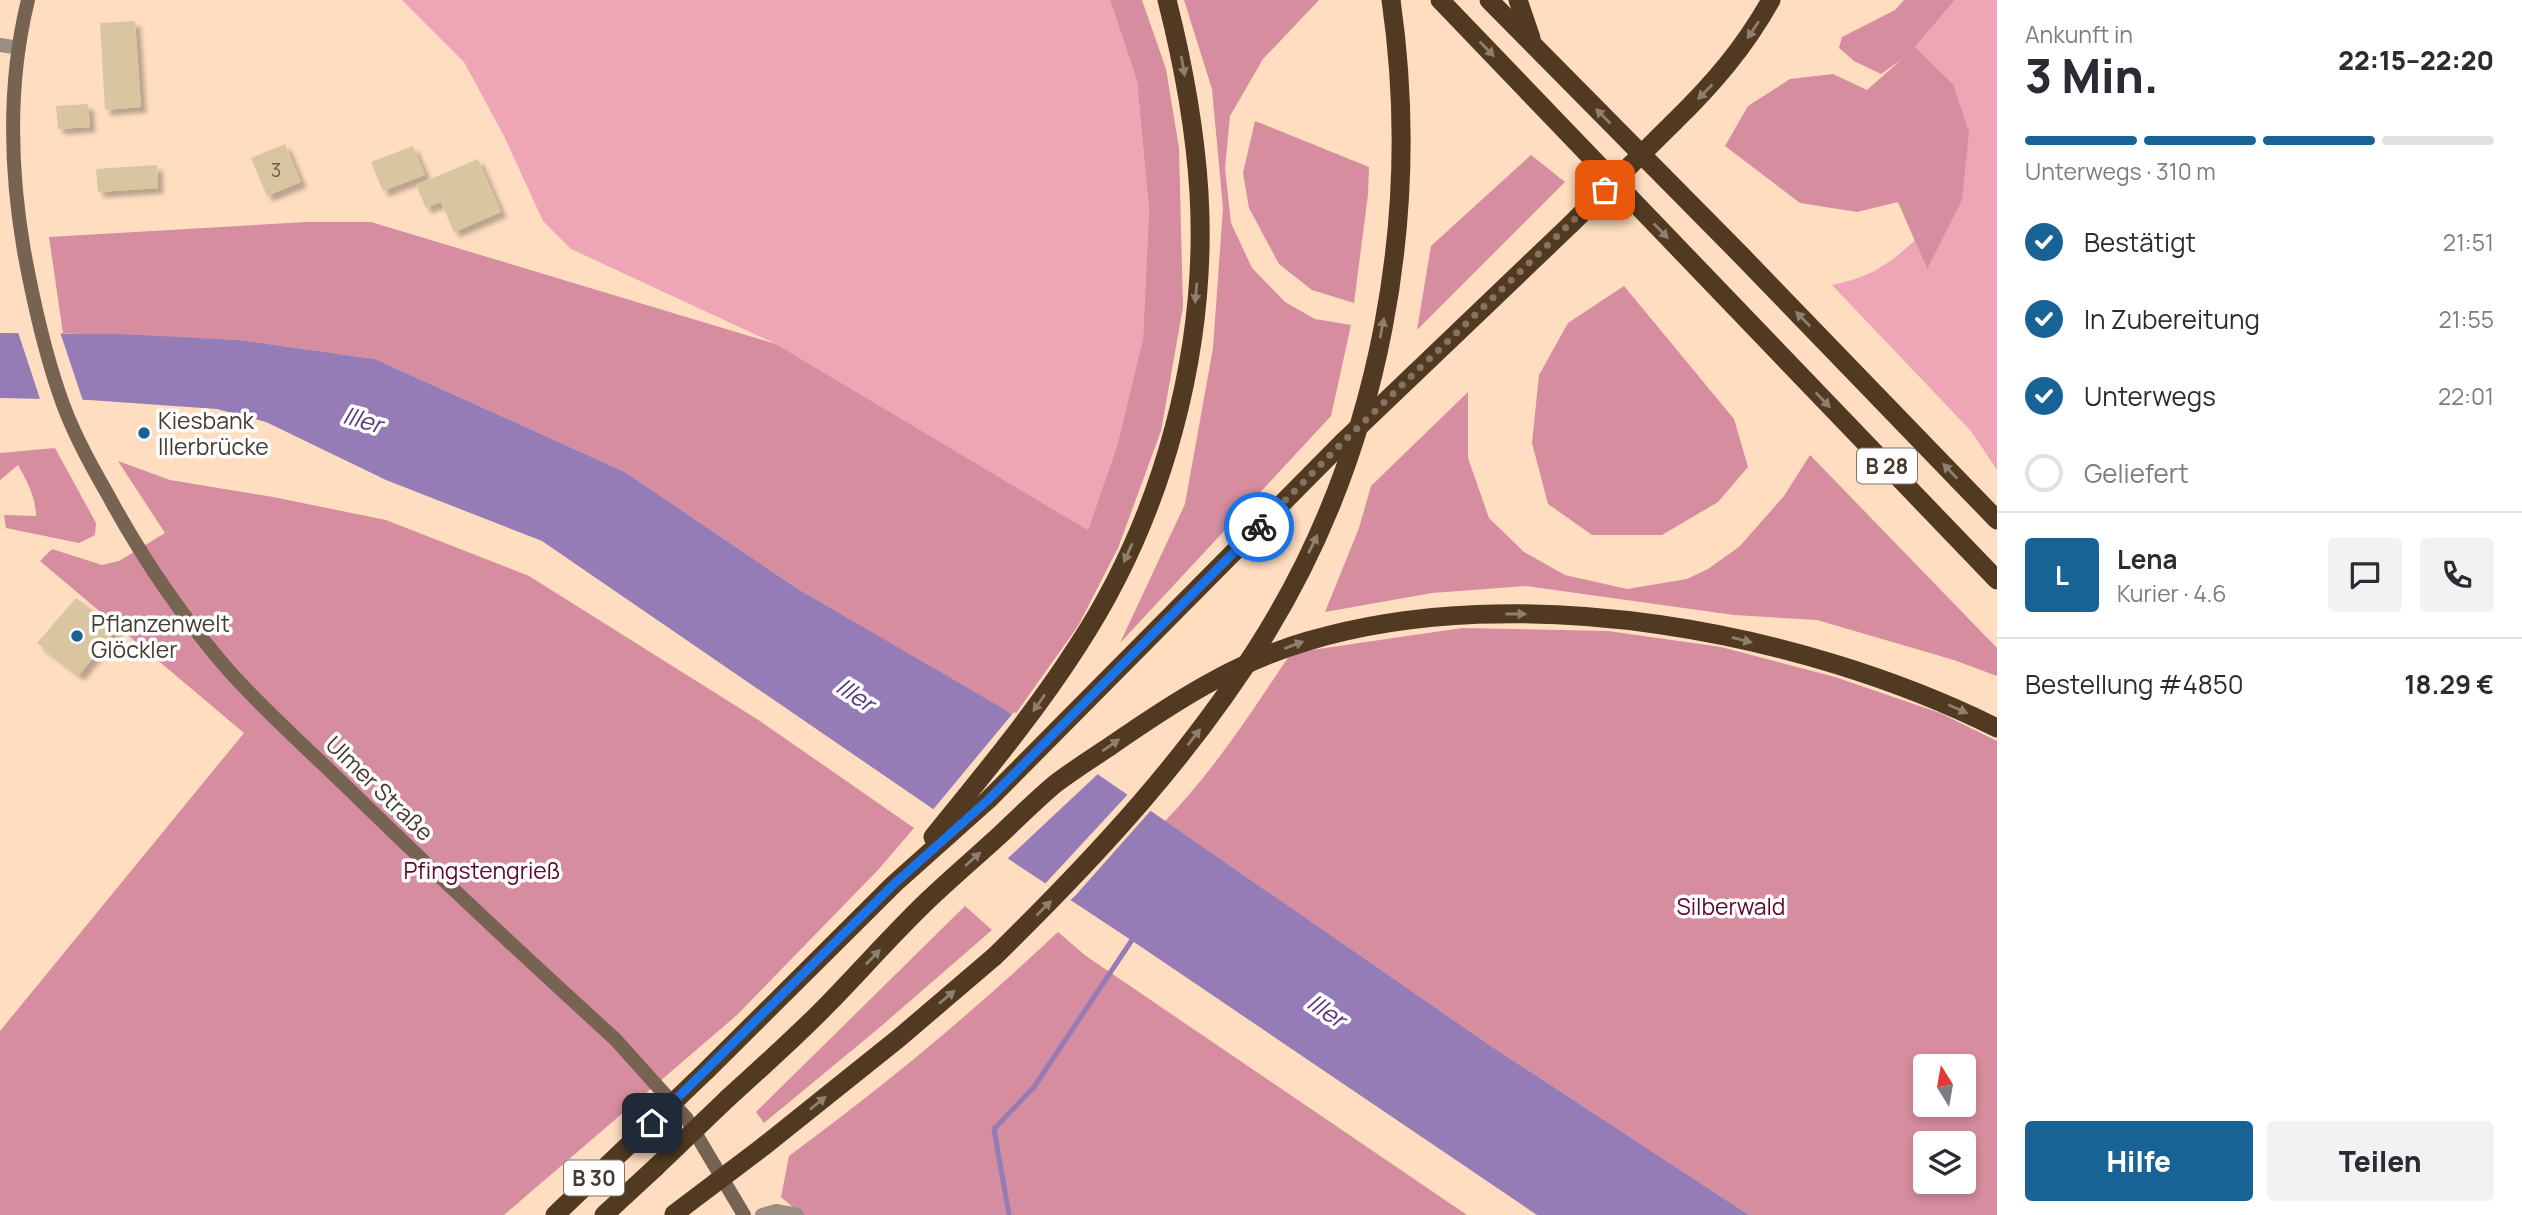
<!DOCTYPE html>
<html lang="de">
<meta charset="utf-8">
<style>
:root{--surface:#fff;--page:#f2f2f3;--text:#2b2b33;--muted:#7c7c81;--line:#e1e1e2;--accent:#176396}
body{margin:0;font-family:Manrope,sans-serif;background:var(--page);color:var(--text);height:100vh;display:flex;flex-direction:column;font-size:26px;white-space:nowrap}
*{box-sizing:border-box;margin:0}
p{font-size:23px;color:var(--muted)}
.icon{flex:none;width:38px;height:38px;fill:none;stroke:currentColor;stroke-width:2;stroke-linecap:round;stroke-linejoin:round}
.map{position:relative;flex:1;overflow:hidden}
.panel{display:flex;flex-direction:column;background:var(--surface);width:525px}
.panel>*{flex:none}
.needle{width:46px;rotate:349deg}
.fabs{position:absolute;left:1913px;top:1054px;display:grid;gap:14px}
.fabs a{display:grid;place-items:center;width:63px;height:63px;border-radius:7px;background:var(--surface);box-shadow:0 4px 10px #0003;font-size:35px}
.pin{position:absolute;display:grid;place-items:center;width:60px;height:60px;color:#fff;margin:-30px;border-radius:14px;box-shadow:0 4px 10px #0006}
.courier{position:absolute;display:grid;place-items:center;width:70px;height:70px;margin:-35px;border:5px solid #1a73e8;border-radius:50%;background:#fff;color:#222;box-shadow:0 2px 9px #0007}
.summary em{font-style:normal;font-weight:800}
.summary div{display:flex;flex-direction:column-reverse}
.summary{display:flex;align-items:center;justify-content:space-between;height:119px;padding:0 28px}
h1{font-size:46px;font-weight:800;line-height:52px}
.bar{display:grid;grid-template-columns:repeat(4,1fr);gap:10px 7px;align-content:center;height:84px;padding:0 28px}
.bar i{height:9px;border-radius:5px;background:var(--line)}
.bar .on{background:var(--accent)}
.bar p{grid-column:span 4}
.line{display:flex;align-items:center;gap:18px;padding:0 28px;border-top:2px solid var(--line)}
.line div{flex:1}
.round{display:grid;place-items:center;flex:none;width:74px;height:74px;border-radius:7px;background:var(--page)}
ol{padding:0 28px;list-style:none}
li{display:flex;align-items:center;gap:21px;height:77px}
li p{margin-inline-start:auto}
li .icon{padding:7px;border-radius:50%;background:var(--accent);color:#fff;stroke-width:4}
li:last-child{color:var(--muted)}
li i{width:38px;height:38px;border:4px solid var(--line);border-radius:50%}
.cta{display:flex;gap:14px;margin-top:auto;padding:14px 28px}
.cta a{flex:1;height:80px;border-radius:7px;background:var(--accent);color:#fff;font-size:28px;font-weight:800;line-height:80px;text-align:center}
.cta a+a{background:var(--page);color:var(--text)}
main{display:flex;flex:1;min-height:0}
.map>svg:first-child{display:block}
.green{fill:#eea6b7}
.forest{fill:#d68d9f;fill-rule:evenodd}
.water{fill:#957cb6}
.pier{fill:#feddc0}
.lines{fill:none;stroke-linecap:round;stroke-linejoin:round}
.stream{stroke:#957cb6;stroke-width:5}
.building{fill:#d9c6a1;filter:url(#shadow)}
.minor{stroke:#9a8d81;stroke-width:14}
.secondary{stroke:#776352;stroke-width:14}
.trunk{stroke:#523a22;stroke-width:19}
.trunk-bridge{stroke:#523a22;stroke-width:19}
.oneway{fill:#8f7f6f}
.done{stroke:#877361;stroke-width:7;stroke-dasharray:0 12.6}
.route{stroke:#1a73e8;stroke-width:9}
.poi-dot{fill:#176396;stroke:#fff;stroke-width:2.5}
.labels{text-anchor:middle;dominant-baseline:central;stroke-width:7;stroke-linejoin:round;paint-order:stroke}
.number-label{font-size:19px;fill:#6c5d4b}
.shield{fill:#fff;stroke:#7e756d;stroke-width:2}
.shield-label{font-size:21px;font-weight:bold;fill:#473a2e}
.poi-label{font-size:23px;fill:#473a2e;stroke:#fff;text-anchor:start}
.street-label{font-size:23px;fill:#473a2e;stroke:#fff}
.park-label{font-size:23px;fill:#5f082c;stroke:#fff}
.water-label{font-size:24px;font-style:italic;fill:#59377f;stroke:#fff}
</style>
<main>
<div class="map">
<svg width="1997" height="1215" viewBox="0 0 1997 1215">
<defs>
<filter id="shadow"><feDropShadow dx="5.5" dy="5.5" stdDeviation="2" flood-color="#0004"/></filter>
</defs>
<rect width="100%" height="100%" fill="#feddc0"/>
<g class="green">
<path d="M402 0H1110L1137 81 1149 210 1143 339 1117 446 1088 530 776 344 571 249 543 221 504 136 464 62Z"/>
<path d="M1955 0H1997V470L1971 431 1832 285C1868 278 1889 265 1915 240L1926 268 1953 84 1915 47Z"/>
</g>
<g class="forest">
<path d="M1110 0H1142L1166 69 1179 148 1183 307 1161 431 1118 548 1078 626 1014 716 798 589 625 472 375 359 240 340 63 333 49 237 306 222H371L776 344 1088 530 1117 446 1143 339 1149 210 1137 81Z"/>
<path d="M1184 0H1319L1263 59 1230 116 1225 168 1231 223 1252 268 1285 302 1315 319 1351 325 1331 416 1120 643 1185 504 1213 348 1223 208 1212 89Z"/>
<path d="M1904 0H1955L1915 47 1953 84 1969 132 1962 200 1927 269 1898 202 1857 212 1800 203 1725 146 1748 106 1790 79 1833 74 1867 90 1901 60 1881 74 1854 61 1839 48 1842 37 1895 10Z"/>
<path d="M1255 121 1369 167 1368 194 1354 303 1312 290 1279 264 1249 208 1243 173Z"/>
<path d="M1531 155 1565 182 1417 330 1431 246Z"/>
<path d="M1624 286 1734 419 1748 467 1718 502 1662 535H1592L1548 504 1532 443 1539 375 1568 323Z"/>
<path d="M1468 392V458L1489 518 1524 552 1565 575 1627 589 1687 579 1708 569 1739 547 1784 496 1810 455 1997 648V676L1954 660 1817 620 1734 615 1526 586 1432 593 1325 612 1359 528 1371 486Z"/>
<path d="M55 448 96 523 95 535 79 543 6 528 4 515 36 516C36 498 27 481 18 465L0 480V453Z"/>
<path d="M118 461 170 480 273 497 386 520 529 576 760 721 914 828 878 870 737 1015 504 1215H0V1031L244 733 40 561 52 549 102 565 119 561 165 533Z"/>
<path d="M1462 628 1608 631 1721 647 1835 677 1940 713 1997 741V1215H1749L1491 1046 1165 821C1214 771 1252 711 1291 653ZM1925 1066H1964V1104H1925ZM1925 1143H1964V1181H1925Z"/>
<path d="M965 906 992 930 879 1028 764 1123 756 1112Z"/>
<path d="M1058 932 1086 956 1467 1215H802L781 1197 789 1156C884 1086 972 1013 1058 932Z"/>
</g>
<path class="water" d="M0 333 117 334 240 340 375 359 625 472 798 589 1002 708 1491 1046 1749 1215H1537L1131 940 933 809 542 541 386 480 266 422 217 409 89 400 0 398Z"/>
<g class="pier">
<path d="M17 329H59L84 404 41 402Z"/>
<path d="M1014 712 1100 772 1005 861 931 812Z"/>
<path d="M1130 792 1153 808 1075 896 1068 902 1043 886Z"/>
</g>
<g class="lines">
<path class="stream" d="M1009 1215 994 1129 1034 1087 1134 937"/>
</g>
<g class="building">
<path d="M135 21 141 107 105 110 100 23Z"/>
<path d="M88 104 90 127 58 129 56 106Z"/>
<path d="M285 144 301 182 267 196 251 158Z"/>
<path d="M413 146 425 175 383 191 371 162Z"/>
<path d="M478 159 501 212 454 232 441 202 426 208 416 185Z"/>
<path d="M157 165 158 188 98 192 96 169Z"/>
<path d="M76 598 117 629 79 675 37 643Z"/>
</g>
<g class="lines">
<g class="minor">
<path d="M0 45 19 48"/>
<path d="M762 1215 776 1211 797 1215"/>
</g>
<path class="secondary" d="M28 0C8 81 10 169 24 251 33 300 43 346 59 393 71 429 89 462 108 495 142 558 183 618 230 672 268 714 311 752 352 792 438 876 526 958 615 1039L687 1119 744 1215"/>
<g class="trunk">
<path d="M1440 0 1997 580"/>
<path d="M1489 0 1741 255 1997 520"/>
<path d="M1518 0 1531 38"/>
<path d="M1674 122C1713 84 1744 48 1771 0"/>
<path d="M933 837C983 775 1034 714 1077 647 1163 516 1208 350 1199 193 1195 128 1183 63 1167 0"/>
<path d="M707 1070 894 884 988 800 1345 440 1571 224"/>
<path d="M728 1098C762 1067 797 1036 829 1003 861 970 892 935 925 903 950 879 976 857 1001 834 1019 817 1036 800 1055 784 1072 771 1091 759 1109 747 1171 704 1235 662 1308 641 1520 578 1802 631 1997 728"/>
<path d="M764 1146 899 1038 995 956"/>
<path d="M555 1215 634 1140"/>
<path d="M604 1215 656 1167"/>
</g>
<g class="trunk-bridge">
<path d="M1571 224 1674 122"/>
<path d="M995 956C1096 857 1193 753 1267 632 1381 445 1422 215 1391 0"/>
<path d="M634 1140 707 1070"/>
<path d="M656 1167 728 1098"/>
<path d="M674 1214 764 1146"/>
</g>
</g>
<defs><path id="oneway-solid" d="M-6-.8H1V-3.2L6.5 0L1 3.2V.8H-6Z" transform="scale(1.75)"/></defs>
<g class="oneway">
<use href="#oneway-solid" transform="translate(1753 30) rotate(124)"/>
<use href="#oneway-solid" transform="translate(1487 49) rotate(46)"/>
<use href="#oneway-solid" transform="translate(1183 66) rotate(80)"/>
<use href="#oneway-solid" transform="translate(1705 92) rotate(135)"/>
<use href="#oneway-solid" transform="translate(1603 116) rotate(-135)"/>
<use href="#oneway-solid" transform="translate(1661 231) rotate(46)"/>
<use href="#oneway-solid" transform="translate(1196 293) rotate(95)"/>
<use href="#oneway-solid" transform="translate(1803 319) rotate(-134)"/>
<use href="#oneway-solid" transform="translate(1382 328) rotate(-79)"/>
<use href="#oneway-solid" transform="translate(1823 400) rotate(46)"/>
<use href="#oneway-solid" transform="translate(1950 471) rotate(-134)"/>
<use href="#oneway-solid" transform="translate(1313 544) rotate(-64)"/>
<use href="#oneway-solid" transform="translate(1128 553) rotate(114)"/>
<use href="#oneway-solid" transform="translate(1516 614)"/>
<use href="#oneway-solid" transform="translate(1742 640) rotate(14)"/>
<use href="#oneway-solid" transform="translate(1294 645) rotate(-20)"/>
<use href="#oneway-solid" transform="translate(1039 703) rotate(125)"/>
<use href="#oneway-solid" transform="translate(1958 709) rotate(24)"/>
<use href="#oneway-solid" transform="translate(1194 737) rotate(-52)"/>
<use href="#oneway-solid" transform="translate(1111 745) rotate(-35)"/>
<use href="#oneway-solid" transform="translate(973 859) rotate(-42)"/>
<use href="#oneway-solid" transform="translate(1044 908) rotate(-45)"/>
<use href="#oneway-solid" transform="translate(873 957) rotate(-46)"/>
<use href="#oneway-solid" transform="translate(947 997) rotate(-40)"/>
<use href="#oneway-solid" transform="translate(818 1103) rotate(-39)"/>
</g>
<g class="lines">
<path class="done" d="M1259 527 1345 440 1605 190"/>
<path class="route" d="M652 1123 894 884 988 800 1259 527"/>
</g>
<g class="poi-dot">
<circle cx="144" cy="433" r="7"/>
<circle cx="77" cy="636" r="7"/>
</g>
<g class="labels">
<g class="number-label">
<text x="276" y="170">3</text>
</g>
<g class="shield">
<rect x="1857" y="448.5" width="60" height="35" rx="5"/>
<rect x="564" y="1160.5" width="60" height="35" rx="5"/>
</g>
<g class="shield-label">
<text x="1887" y="466">B 28</text>
<text x="594" y="1178">B 30</text>
</g>
<g class="poi-label">
<text x="158" y="420">Kiesbank<tspan x="158" dy="26">Illerbrücke</tspan></text>
<text x="91" y="623">Pflanzenwelt<tspan x="91" dy="26">Glöckler</tspan></text>
</g>
<g class="street-label">
<text transform="translate(380 788) rotate(44)">Ulmer Straße</text>
</g>
<g class="park-label">
<text x="482" y="870">Pfingstengrieß</text>
<text x="1731" y="906">Silberwald</text>
</g>
<g class="water-label">
<text transform="translate(363 419) rotate(16)">Iller</text>
<text transform="translate(856 694) rotate(34)">Iller</text>
<text transform="translate(1327 1010) rotate(34)">Iller</text>
</g>
</g>
</svg>
<div class="fabs">
<a><svg class="needle" viewBox="-14 -14 28 28"><path d="M0-13l5 13h-10z" fill="#e53935"/><path d="M0 13l5-13h-10z" fill="#7c7c81"/></svg></a>
<a><svg class="icon" aria-label="layers" viewBox="0 0 24 24"><path d="M12 4l9 5-9 5-9-5zM3 14l9 5 9-5"/></svg></a>
</div>
<div class="pin" style="left:1605px;top:190px;background:#ea580c"><svg class="icon" aria-label="bag" viewBox="0 0 24 24"><path d="M5 8h14l-1 12H6zM9 8a3 3 0 0 1 6 0"/></svg></div>
<div class="pin" style="left:652px;top:1123px;background:#1f2937"><svg class="icon" aria-label="home" viewBox="0 0 24 24"><path d="M3 11l9-7 9 7M6 9v11h12V9"/></svg></div>
<div class="courier" style="left:1259px;top:527px"><svg class="icon" aria-label="bike" viewBox="0 0 24 24"><circle cx="6" cy="16" r="4"/><circle cx="18" cy="16" r="4"/><path d="M6 16l4-8h5l3 8M10 8l3 8H6M13 5h3"/></svg></div>
</div>
<section class="panel">
<div class="summary"><div><h1>3 Min.</h1><p>Ankunft in</p></div><em>22:15–22:20</em></div>
<div class="bar"><i class="on"></i><i class="on"></i><i class="on"></i><i></i><p>Unterwegs · 310 m</p></div>
<ol>
<li><svg class="icon" aria-label="check" viewBox="0 0 24 24"><path d="M5 12l5 5 9-10"/></svg>Bestätigt<p>21:51</p></li>
<li><svg class="icon" aria-label="check" viewBox="0 0 24 24"><path d="M5 12l5 5 9-10"/></svg>In Zubereitung<p>21:55</p></li>
<li><svg class="icon" aria-label="check" viewBox="0 0 24 24"><path d="M5 12l5 5 9-10"/></svg>Unterwegs<p>22:01</p></li>
<li><i></i>Geliefert</li>
</ol>
<div class="line" style="height:126px"><b class="round" style="background:var(--accent);color:#fff">L</b><div><b>Lena</b><p>Kurier · 4.6</p></div><a class="round"><svg class="icon" aria-label="chat" viewBox="0 0 24 24"><path d="M4 5h16v11H9l-5 4z"/></svg></a><a class="round"><svg class="icon" aria-label="phone" viewBox="0 0 24 24"><path d="M5 4h4l2 5-3 2q2 4 5 5l2-3 5 2v4C11 20 4 13 5 4z"/></svg></a></div>
<div class="line" style="height:91px"><div>Bestellung #4850</div><b>18.29 €</b></div>
<div class="cta"><a>Hilfe</a><a>Teilen</a></div>
</section>
</main>
